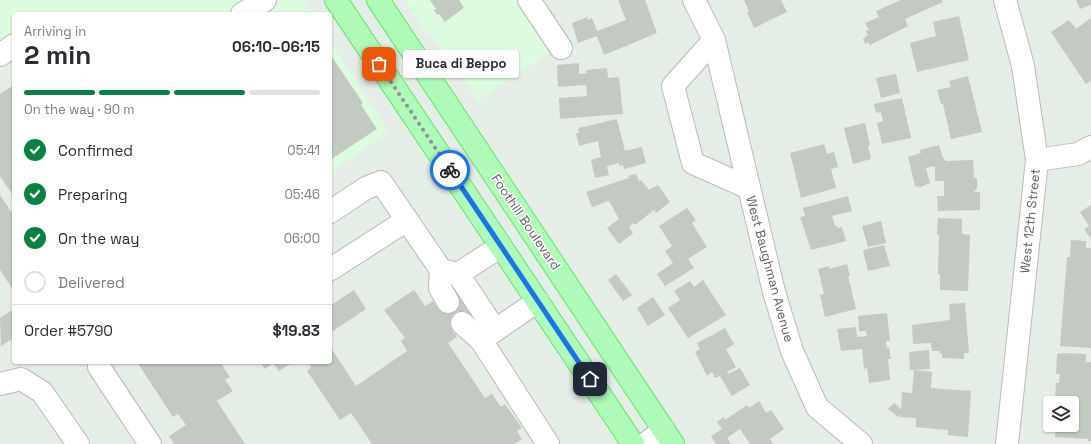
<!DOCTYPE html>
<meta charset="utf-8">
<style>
:root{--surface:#fff;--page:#f2f2f3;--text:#2b2b33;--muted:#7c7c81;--line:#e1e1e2;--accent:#0b8043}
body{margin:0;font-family:"Space Grotesk",sans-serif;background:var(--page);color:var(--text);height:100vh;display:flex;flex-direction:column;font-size:15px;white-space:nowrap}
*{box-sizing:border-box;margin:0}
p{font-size:13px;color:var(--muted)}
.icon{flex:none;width:22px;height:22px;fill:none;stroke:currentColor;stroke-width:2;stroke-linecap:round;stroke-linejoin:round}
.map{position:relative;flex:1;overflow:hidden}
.panel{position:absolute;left:12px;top:12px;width:320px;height:352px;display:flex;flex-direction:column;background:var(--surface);border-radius:4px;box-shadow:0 1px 3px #0004}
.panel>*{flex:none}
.buttons{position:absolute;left:1043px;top:396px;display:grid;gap:8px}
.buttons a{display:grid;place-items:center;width:36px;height:36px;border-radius:4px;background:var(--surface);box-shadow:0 1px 3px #0004;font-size:20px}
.pin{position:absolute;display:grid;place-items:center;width:34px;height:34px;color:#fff;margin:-17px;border-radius:8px;box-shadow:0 2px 6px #0006}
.courier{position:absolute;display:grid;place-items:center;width:40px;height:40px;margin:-20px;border:3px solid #1a73e8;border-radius:50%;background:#fff;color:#222;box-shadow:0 1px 5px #0007}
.bubble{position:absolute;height:28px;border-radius:4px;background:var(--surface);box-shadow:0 1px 3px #0004;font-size:13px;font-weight:600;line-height:28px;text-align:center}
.headline em{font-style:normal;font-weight:600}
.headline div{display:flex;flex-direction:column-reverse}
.headline{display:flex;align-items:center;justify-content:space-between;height:68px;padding:0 12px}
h1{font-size:26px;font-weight:600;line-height:30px}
.bar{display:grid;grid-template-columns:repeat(4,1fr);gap:6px 4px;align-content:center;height:48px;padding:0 12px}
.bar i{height:5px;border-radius:3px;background:var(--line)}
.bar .on{background:var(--accent)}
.bar p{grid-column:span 4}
.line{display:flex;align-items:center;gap:10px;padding:0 12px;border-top:1px solid var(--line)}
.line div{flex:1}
ol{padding:0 12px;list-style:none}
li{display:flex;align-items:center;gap:12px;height:44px}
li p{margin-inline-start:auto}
li .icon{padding:4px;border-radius:50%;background:var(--accent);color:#fff;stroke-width:4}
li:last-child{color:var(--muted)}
li i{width:22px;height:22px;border:2px solid var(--line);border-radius:50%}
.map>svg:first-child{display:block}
.commercial{fill:#ddfbdf}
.building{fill:#c2cac1}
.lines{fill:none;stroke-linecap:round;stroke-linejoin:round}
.minor-casing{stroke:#bdb7be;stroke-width:24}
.major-casing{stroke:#65e768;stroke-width:24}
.minor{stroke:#fff;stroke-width:22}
.major{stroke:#aff9b9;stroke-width:22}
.done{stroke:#909092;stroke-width:4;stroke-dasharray:0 7.2}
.route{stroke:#1a73e8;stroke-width:5}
.labels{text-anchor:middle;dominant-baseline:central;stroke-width:3;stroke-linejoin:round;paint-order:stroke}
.street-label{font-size:13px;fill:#635d64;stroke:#fff}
</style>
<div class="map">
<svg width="1091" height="444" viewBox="0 0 1091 444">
<rect width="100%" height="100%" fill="#e5eee6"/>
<g class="commercial">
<path d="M0 0H303L312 14H14V35L0 37Z"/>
<path d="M405 0H537L565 42 478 101 433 37 425 32Z"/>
<path d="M330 42 389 132 330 172Z"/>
</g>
<g class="building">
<path d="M430 0H459L464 8 445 22 439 14 437 15 434 10 436 9Z"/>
<path d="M618 0H645L657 33 604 55 597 36 578 43 572 23 587 17 588 20 592 18 597 31 626 20Z"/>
<path d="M744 0H781L787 12 754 28 747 12 749 11Z"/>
<path d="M901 0H942L943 2 905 19 908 26 870 45 868 42 865 44 863 39 868 35 866 31 869 30 865 23 879 17 876 11Z"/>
<path d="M1076 0H1091V5L1080 9Z"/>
<path d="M959 16 969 60 917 72 910 43 936 36 933 22Z"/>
<path d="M1091 18V81L1086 84 1051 32 1069 20 1076 29Z"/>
<path d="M330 54 363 103 361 105 377 129 330 160Z"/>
<path d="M579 63V74L587 73 586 70 607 68 608 78 619 77 623 114 560 119 559 98 587 96 586 85 558 87 557 65Z"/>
<path d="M896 74 900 93 881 98 876 78Z"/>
<path d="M968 76 982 132 951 139 943 104H941L937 90 951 87 949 81Z"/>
<path d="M14 85V197L0 176V94Z"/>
<path d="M902 98 911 138 882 144 877 123 883 121 881 112 876 113 874 104Z"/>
<path d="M617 119 625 151 642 147 646 163 624 169 623 165 619 166V163L607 166 609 175 595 178 591 160 601 157 598 141 579 146 576 133H579L578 128Z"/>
<path d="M865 123 870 145 868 146 871 159 853 164 844 128Z"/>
<path d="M824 144 827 154 834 152 838 167 831 169 836 188 801 198 790 153Z"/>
<path d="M939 145 943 158 946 161 973 160 974 177 977 179V188L974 192H980V210L938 211 937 196H944V181H935V166L926 168 930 183 920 187 915 186 908 157 921 153 920 150Z"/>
<path d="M636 174 639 181 641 180 649 190 658 185 670 202 656 213 654 210 635 225 633 223 629 227 633 233 619 244 607 228 619 219 609 201 592 207 586 192 629 178 628 176Z"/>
<path d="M0 195 14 216V291L0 270Z"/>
<path d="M848 196 852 211 832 216 835 226H837L838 228 842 227 846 241 811 250 800 217 805 216 803 208Z"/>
<path d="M1091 205V239L1084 229 1089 226 1080 212Z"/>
<path d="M687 208 696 220 692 223 707 247 688 259 694 268 665 286 657 274 673 263 665 251 672 246 659 226Z"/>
<path d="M938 218 962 219V234L970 235 968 291 940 290V275L938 274 939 235H937Z"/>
<path d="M881 221 886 243 868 247 862 226Z"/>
<path d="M1071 240 1086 241V248H1091V348L1060 346 1067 257H1070Z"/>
<path d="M884 245 890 266 868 271 863 250Z"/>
<path d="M847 264 850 276H848L856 309 825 317 820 295 824 294 818 269 829 266V269Z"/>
<path d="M616 274 632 295 623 301 608 280Z"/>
<path d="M703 280 726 315 688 338 668 308 680 300 674 291 690 281 694 287Z"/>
<path d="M354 290 366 309 330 333V306Z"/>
<path d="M414 290 425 306 433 301 438 309 461 294 475 315 452 330 457 337 448 343 485 398 492 394 501 407 505 404 522 428 517 431 522 439 514 444H372L351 413 340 420 307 371 311 367 309 364 330 362 331 348 356 386 407 351 401 341 405 338 384 310Z"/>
<path d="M653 297 665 315 648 326 637 308Z"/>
<path d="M965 303 969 353H964V359L942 358V353L940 354 939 351H932L931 343 913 344 912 325 950 320 949 304Z"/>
<path d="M14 309V338L1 346 0 318Z"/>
<path d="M887 313 890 341H886L887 348H889L891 359H888L890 380 869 383 867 368 864 369 862 349 841 351 837 329 856 327 857 337 867 336 866 331H859L858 316Z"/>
<path d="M725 328 734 344 726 349 736 367 727 372 728 374 740 368 750 385 732 396 720 376 715 378 712 372 707 376 695 352 700 349 697 343Z"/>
<path d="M929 350 930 369 910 370 909 352Z"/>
<path d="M1062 353 1086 354V362H1091V441H1088V439L1055 437 1056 425H1072V403H1059L1060 398H1055L1056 383H1059L1060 374H1056L1057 354Z"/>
<path d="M137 362H220L230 377 225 380 233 391 217 401 245 444H174L169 436 186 425 178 414 173 417Z"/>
<path d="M260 362H293L279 371 273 363 265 369Z"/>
<path d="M914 370 932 372 931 388 971 391 968 437 948 435V430L916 427V418L900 417 901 414 898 417 888 409 894 403 901 409 902 392 912 393Z"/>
<path d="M759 401 766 413 771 410 784 429 770 439 773 444H750L740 429 727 438 731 444H716L711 436 722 429 717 422 724 417 725 420 747 405 749 408Z"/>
</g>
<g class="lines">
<g class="minor-casing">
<g id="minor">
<path d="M529 0 561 48"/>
<path d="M694 0 714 40 774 292 792 351 817 407 861 444"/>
<path d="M1005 0 1023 66 1037 160 1007 444"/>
<path d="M242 14 265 0"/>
<path d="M714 40 673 86 693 163 749 188"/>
<path d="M0 55 14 45"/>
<path d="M1037 160 1078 154 1091 147"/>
<path d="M330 212 366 188 381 182 441 270 458 274 495 330"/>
<path d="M330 267 331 269 407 220"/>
<path d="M441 270 440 288 448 302"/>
<path d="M458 274 501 246"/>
<path d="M538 301 481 340 548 444"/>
<path d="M462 323 481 340"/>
<path d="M99 367 150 444"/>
<path d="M0 384 21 379 42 392 78 444"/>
<path d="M645 444 664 430"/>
</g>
</g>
<g class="major-casing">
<g id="major">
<path d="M336 0 633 444"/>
<path d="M378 0 673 444"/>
</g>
</g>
<use href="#minor" class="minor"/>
<use href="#major" class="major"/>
</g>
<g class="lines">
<path class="done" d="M379 64 450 170"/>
<path class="route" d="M450 170 590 379"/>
</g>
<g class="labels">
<g class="street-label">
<text transform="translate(1030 221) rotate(-84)">West 12th Street</text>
<text transform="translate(526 222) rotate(56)">Foothill Boulevard</text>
<text transform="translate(770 269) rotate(75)">West Baughman Avenue</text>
</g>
</g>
</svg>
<div class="buttons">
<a><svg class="icon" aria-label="layers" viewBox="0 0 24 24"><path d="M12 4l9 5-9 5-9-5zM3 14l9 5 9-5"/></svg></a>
</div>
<div class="pin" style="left:379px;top:64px;background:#ea580c"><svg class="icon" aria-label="bag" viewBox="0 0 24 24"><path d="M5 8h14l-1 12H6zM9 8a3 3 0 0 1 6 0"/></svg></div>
<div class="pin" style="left:590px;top:379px;background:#1f2937"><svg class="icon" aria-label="home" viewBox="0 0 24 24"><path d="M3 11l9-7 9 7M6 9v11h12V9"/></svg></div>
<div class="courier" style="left:450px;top:170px"><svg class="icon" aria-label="bike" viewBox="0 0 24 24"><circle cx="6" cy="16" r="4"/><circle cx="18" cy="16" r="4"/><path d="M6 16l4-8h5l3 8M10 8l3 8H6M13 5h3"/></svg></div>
<div class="bubble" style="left:403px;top:50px;width:116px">Buca di Beppo</div>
<section class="panel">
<div class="headline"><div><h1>2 min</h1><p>Arriving in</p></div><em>06:10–06:15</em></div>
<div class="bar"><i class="on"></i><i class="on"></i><i class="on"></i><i></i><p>On the way · 90 m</p></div>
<ol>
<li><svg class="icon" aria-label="check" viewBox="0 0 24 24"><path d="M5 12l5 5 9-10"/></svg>Confirmed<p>05:41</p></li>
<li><svg class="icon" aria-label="check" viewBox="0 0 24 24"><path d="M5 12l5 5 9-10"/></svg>Preparing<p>05:46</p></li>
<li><svg class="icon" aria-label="check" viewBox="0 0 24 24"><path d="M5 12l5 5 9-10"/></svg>On the way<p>06:00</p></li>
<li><i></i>Delivered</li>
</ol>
<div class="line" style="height:52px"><div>Order #5790</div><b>$19.83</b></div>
</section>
</div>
